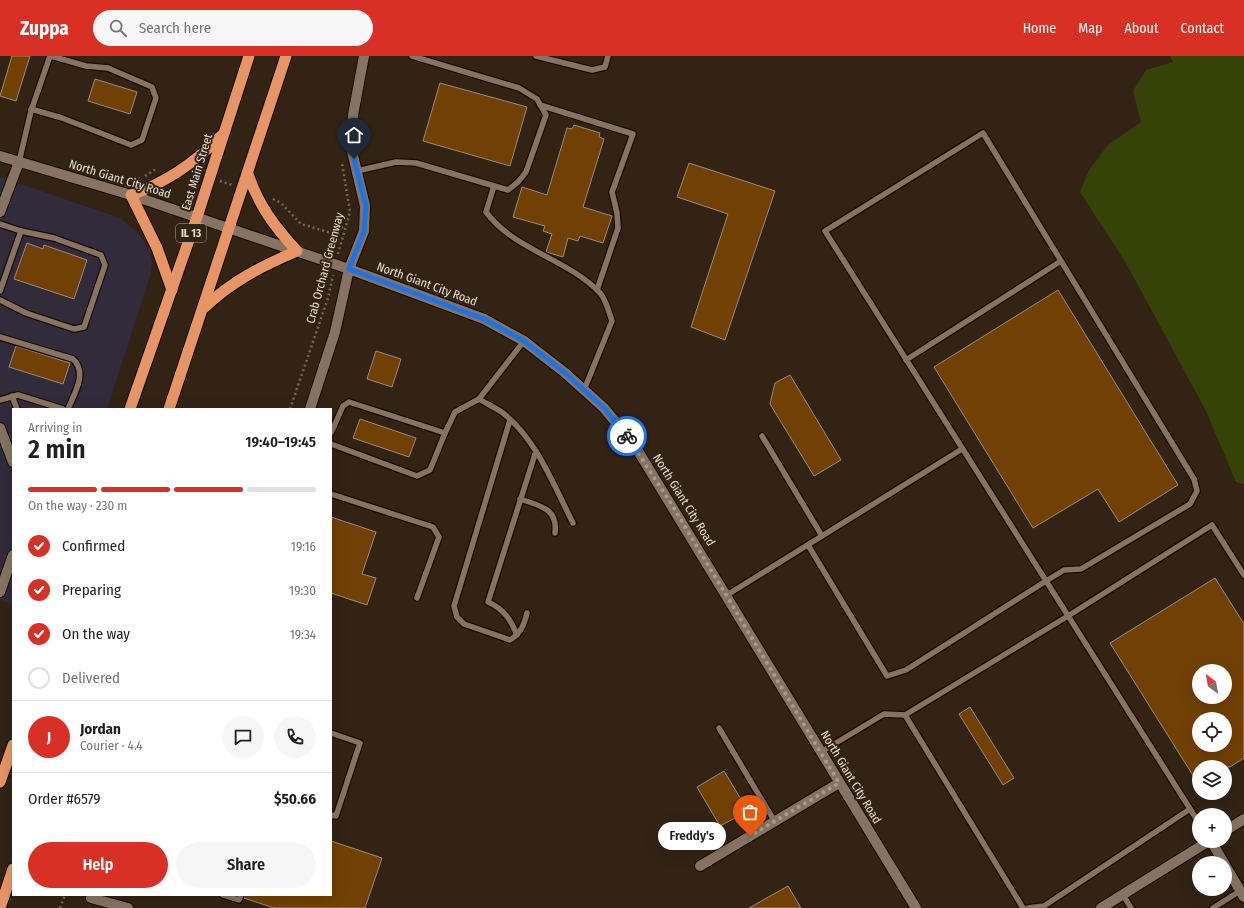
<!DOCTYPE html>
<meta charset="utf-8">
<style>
:root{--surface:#fff;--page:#f6f6f6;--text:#202124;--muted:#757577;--line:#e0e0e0;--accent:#d93025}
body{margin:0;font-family:"Fira Sans Condensed",sans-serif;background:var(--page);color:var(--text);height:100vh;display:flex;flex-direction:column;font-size:15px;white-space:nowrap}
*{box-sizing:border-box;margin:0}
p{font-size:13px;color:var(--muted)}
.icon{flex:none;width:22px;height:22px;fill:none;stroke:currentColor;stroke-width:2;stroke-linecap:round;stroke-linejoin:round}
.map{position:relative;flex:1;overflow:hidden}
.drawer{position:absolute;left:12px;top:352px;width:320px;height:488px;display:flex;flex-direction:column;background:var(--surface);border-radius:0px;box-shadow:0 4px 16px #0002}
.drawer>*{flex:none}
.needle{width:26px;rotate:328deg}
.controls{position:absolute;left:1192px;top:608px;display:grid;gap:8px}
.controls a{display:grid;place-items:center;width:40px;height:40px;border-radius:50%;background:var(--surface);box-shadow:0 4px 16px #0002;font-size:20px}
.pin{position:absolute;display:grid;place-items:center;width:34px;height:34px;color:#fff;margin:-41px -17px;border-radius:50% 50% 50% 0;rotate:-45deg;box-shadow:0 0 4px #0007}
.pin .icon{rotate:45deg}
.courier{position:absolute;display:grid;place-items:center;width:40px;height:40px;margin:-20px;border:3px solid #1a73e8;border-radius:50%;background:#fff;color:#222;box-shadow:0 1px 5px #0007}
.bubble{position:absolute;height:28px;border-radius:14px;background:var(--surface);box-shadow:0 4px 16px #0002;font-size:13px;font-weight:600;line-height:28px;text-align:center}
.headline em{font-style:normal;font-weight:600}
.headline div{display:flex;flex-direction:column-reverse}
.headline{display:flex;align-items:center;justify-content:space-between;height:68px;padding:0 16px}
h1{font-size:26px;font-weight:600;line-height:30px}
.bar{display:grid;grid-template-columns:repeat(4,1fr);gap:6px 4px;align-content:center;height:48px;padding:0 16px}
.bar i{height:5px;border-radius:3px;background:var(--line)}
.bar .active{background:var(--accent)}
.bar p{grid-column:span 4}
.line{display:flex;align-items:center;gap:10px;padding:0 16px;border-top:1px solid var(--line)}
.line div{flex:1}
.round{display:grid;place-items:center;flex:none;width:42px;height:42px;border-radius:21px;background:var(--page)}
ol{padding:0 16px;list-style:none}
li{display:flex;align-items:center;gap:12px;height:44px}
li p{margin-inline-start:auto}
li .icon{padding:4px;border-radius:50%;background:var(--accent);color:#fff;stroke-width:4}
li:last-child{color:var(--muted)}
li i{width:22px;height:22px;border:2px solid var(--line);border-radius:50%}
.action{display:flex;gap:8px;margin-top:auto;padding:8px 16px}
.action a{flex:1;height:46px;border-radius:24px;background:var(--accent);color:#fff;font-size:16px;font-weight:600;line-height:46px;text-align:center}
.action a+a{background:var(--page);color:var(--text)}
header{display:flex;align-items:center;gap:24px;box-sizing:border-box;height:56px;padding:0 20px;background:var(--accent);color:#fff}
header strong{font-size:19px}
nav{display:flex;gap:22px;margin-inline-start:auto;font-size:14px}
.search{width:280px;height:36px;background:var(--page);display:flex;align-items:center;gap:10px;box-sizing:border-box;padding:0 14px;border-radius:22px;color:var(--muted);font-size:15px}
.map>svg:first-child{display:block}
.commercial{fill:#312b3b}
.green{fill:#364207}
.building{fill:#714004;stroke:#9d8a79;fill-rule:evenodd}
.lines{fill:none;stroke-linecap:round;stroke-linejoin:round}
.service-casing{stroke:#1a0c02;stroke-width:8}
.minor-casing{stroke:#1a0c02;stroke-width:12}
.tertiary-casing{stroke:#1a0c02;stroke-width:12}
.trunk-casing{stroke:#1a0c02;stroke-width:13}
.path{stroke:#75675b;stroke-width:2.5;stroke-dasharray:2 3;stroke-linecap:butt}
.service{stroke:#867363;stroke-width:5.5}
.minor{stroke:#867363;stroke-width:10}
.tertiary{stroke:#867363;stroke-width:10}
.trunk{stroke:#e69666;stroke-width:11}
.done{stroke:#a79b90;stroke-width:4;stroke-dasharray:0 7.2}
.route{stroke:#1a73e8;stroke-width:5}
.labels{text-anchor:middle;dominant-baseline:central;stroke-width:4;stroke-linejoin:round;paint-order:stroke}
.shield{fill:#322315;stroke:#b0a49a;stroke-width:1}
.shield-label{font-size:11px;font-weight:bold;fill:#e6dcd3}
.street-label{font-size:12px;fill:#e6dcd3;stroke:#322315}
</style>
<header>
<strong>Zuppa</strong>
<div class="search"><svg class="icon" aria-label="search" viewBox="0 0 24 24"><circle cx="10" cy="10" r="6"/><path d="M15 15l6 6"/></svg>Search here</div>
<nav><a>Home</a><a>Map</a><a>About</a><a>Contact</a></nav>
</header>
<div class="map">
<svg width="1244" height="852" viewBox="0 0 1244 852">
<rect width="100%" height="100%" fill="#322315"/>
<path class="commercial" d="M0 121 120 162 140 179 150 195 152 206 150 220 107 353H13V549L0 544Z"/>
<path class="green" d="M1170 0H1244V428L1236 426 1206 355 1126 207 1080 136 1089 114 1108 89 1141 66 1133 35 1146 14 1173 6Z"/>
<g class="building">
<path d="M12 0H30L16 45 0 40Z"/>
<path d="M95 23 137 36 130 58 88 45Z"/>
<path d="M440 27 527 51 510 110 423 85Z"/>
<path d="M574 69 600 77 599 81 604 83 583 151 612 160 603 187 580 180 578 185 568 182 563 201 546 196 552 178 543 175 545 170 513 161 522 131 547 139 567 72 572 73Z"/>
<path d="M689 107 775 135 725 284 691 271 728 158 677 141Z"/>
<path d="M27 187 43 193 44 189 87 204 74 243 14 223Z"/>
<path d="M1058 234 1178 429 1119 466 1098 433 1033 472 934 311Z"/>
<path d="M16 290 70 307 63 328 9 311Z"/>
<path d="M376 295 401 303 392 331 367 323Z"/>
<path d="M790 319 841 404 814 420 770 348 775 327Z"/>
<path d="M360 363 416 382 409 401 353 382Z"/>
<path d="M331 461 376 476 362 518 376 522 367 549 331 537Z"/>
<path d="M1215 522 1244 568V702L1230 711H1199V729L1110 587ZM1199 615H1225V641H1199ZM1199 663H1225V689H1199Z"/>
<path d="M970 651 1014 722 1003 729 959 658Z"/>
<path d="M724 715 748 755 720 770 697 731Z"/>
<path d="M331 785 382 802 365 852H274L244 842 245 839H331Z"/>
<path d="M788 830 801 852H749Z"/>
</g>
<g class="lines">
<g class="service-casing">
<g id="service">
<path d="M536 0 592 14 605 11 608 0"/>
<path d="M540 49 633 78 612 136 617 157 618 172 597 234"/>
<path d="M31 53 62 62 131 89 142 84 156 42 152 31 108 12 86 10 51 0"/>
<path d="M19 106 31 55 50 0"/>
<path d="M357 115 396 106 416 107 508 134 518 126 526 116 546 59 537 43 519 32 412 0"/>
<path d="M494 130 486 156C514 194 568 203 600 237 606 243 609 257 612 265L584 334"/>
<path d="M0 168 21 175 54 182 101 199 105 209 84 271 74 273 26 257 0 244"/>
<path d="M0 235 21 175"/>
<path d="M0 281 73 303C88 317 74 338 68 353"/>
<path d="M906 304 1061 205"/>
<path d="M12 340 17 353"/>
<path d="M479 343C487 348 496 352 503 357 537 384 554 430 573 467"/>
<path d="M0 344 18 339 63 353"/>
<path d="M510 364 454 550 457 561 464 568 510 584C521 577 524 569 527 557"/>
<path d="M331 377 343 350 349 346 445 377 430 414 417 420 331 388"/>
<path d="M445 377 455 356 479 343 524 285"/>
<path d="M762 380 822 480"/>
<path d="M331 438 433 471 439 481 417 542"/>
<path d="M520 443C540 450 558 452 555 477"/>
<path d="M808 489 887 620 906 614 1046 525 1064 514 1081 513 1190 448 1197 435 1194 423 983 77 825 175C949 372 1073 570 1199 767"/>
<path d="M727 539 962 393"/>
<path d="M517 579C511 564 504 553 488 546L536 395"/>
<path d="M719 672 775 766"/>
<path d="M331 677 360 687 336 760 331 759"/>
<path d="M821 696 884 658 905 659"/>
<path d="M223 839 239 844 241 839"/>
<path d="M1123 839 1131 852"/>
<path d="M1023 852 905 659 1068 560 1212 469 1244 519"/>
<path d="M1028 852 1044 850 1190 753"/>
<path d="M1213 852 1240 835"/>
</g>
</g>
<g class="minor-casing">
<g id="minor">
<path d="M0 156 19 106"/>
<path d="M310 353 335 276 349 213 364 175 365 150 351 91 353 59 364 0"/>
<path d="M0 372 13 406"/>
<path d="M0 536 13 499"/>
<path d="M1225 775 1244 763"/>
<path d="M1211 785 1224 807"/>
<path d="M1225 809 1244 841"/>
<path d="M700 810 839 727"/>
<path d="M91 842 128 852"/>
<path d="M1101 852 1209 785"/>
</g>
</g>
<g class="tertiary-casing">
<path id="tertiary" d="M0 100 131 139 349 213 484 263 524 285 564 316 604 352 635 390 916 852"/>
</g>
<g class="trunk-casing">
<g id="trunk">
<path d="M172 234 157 192 131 139C167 126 195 107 221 80"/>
<path d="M205 251C232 225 262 210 297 195 274 170 259 150 248 118"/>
<path d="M130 353 197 161 249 0"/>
<path d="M169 353 286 0"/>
<path d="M0 726 13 689"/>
<path d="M0 852 13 813"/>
</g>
</g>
<g class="path">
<path d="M145 120 156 113"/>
<path d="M220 125 232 129"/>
<path d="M132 126 134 122H140"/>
<path d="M273 143 281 147 301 168 328 176 346 170"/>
<path d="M338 198 350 156 342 107"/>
<path d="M290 353 328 242 333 219"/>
<path d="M60 852 65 839"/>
</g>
<use href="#service" class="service"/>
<use href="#minor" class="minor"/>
<use href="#tertiary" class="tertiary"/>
<use href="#trunk" class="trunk"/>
</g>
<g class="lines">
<path class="done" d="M627 380 672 449 839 727 750 780"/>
<path class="route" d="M354 103 366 150 364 175 349 213 484 263 524 285 564 316 604 352 627 380"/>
</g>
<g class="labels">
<rect class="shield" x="176" y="168" width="30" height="18" rx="3"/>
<g class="shield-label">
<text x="191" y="177">IL 13</text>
</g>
<g class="street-label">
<text transform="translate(197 116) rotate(-73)">East Main Street</text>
<text transform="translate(120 123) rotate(17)">North Giant City Road</text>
<text transform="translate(325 212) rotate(-75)">Crab Orchard Greenway</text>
<text transform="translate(427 228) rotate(20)">North Giant City Road</text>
<text transform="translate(684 444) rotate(58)">North Giant City Road</text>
<text transform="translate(851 721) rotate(59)">North Giant City Road</text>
</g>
</g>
</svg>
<div class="controls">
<a><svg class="needle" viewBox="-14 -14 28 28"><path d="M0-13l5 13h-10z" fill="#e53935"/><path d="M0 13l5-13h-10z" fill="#757577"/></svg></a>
<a><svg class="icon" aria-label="locate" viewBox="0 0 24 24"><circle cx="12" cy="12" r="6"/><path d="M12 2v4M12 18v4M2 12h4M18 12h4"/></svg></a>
<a><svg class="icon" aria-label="layers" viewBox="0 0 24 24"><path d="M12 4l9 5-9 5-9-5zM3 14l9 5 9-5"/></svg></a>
<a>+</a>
<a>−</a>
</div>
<div class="pin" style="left:750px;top:780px;background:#ea580c"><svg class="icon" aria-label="bag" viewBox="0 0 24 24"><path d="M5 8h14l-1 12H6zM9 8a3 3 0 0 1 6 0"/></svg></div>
<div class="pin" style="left:354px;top:103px;background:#1f2937"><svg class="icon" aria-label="home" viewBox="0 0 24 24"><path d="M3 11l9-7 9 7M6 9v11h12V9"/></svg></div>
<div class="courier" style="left:627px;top:380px"><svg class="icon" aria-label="bike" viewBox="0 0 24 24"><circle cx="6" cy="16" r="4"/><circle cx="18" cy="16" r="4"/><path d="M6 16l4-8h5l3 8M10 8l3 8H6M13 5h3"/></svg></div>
<div class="bubble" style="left:658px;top:766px;width:68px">Freddy's</div>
<section class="drawer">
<div class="headline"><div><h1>2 min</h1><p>Arriving in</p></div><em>19:40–19:45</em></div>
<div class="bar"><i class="active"></i><i class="active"></i><i class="active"></i><i></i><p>On the way · 230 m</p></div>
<ol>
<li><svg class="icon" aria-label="check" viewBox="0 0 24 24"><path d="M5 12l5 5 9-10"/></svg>Confirmed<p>19:16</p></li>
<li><svg class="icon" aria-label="check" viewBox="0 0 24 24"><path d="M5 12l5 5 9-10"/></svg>Preparing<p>19:30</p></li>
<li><svg class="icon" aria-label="check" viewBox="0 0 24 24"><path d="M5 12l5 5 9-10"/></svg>On the way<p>19:34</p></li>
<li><i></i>Delivered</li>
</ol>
<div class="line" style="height:72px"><b class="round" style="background:var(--accent);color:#fff">J</b><div><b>Jordan</b><p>Courier · 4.4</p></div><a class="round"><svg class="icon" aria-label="chat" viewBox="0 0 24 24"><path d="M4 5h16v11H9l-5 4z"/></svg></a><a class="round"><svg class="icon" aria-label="phone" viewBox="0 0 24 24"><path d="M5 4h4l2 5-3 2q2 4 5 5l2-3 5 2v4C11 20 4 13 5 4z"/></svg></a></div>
<div class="line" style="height:52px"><div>Order #6579</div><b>$50.66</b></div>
<div class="action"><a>Help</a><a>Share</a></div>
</section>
</div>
